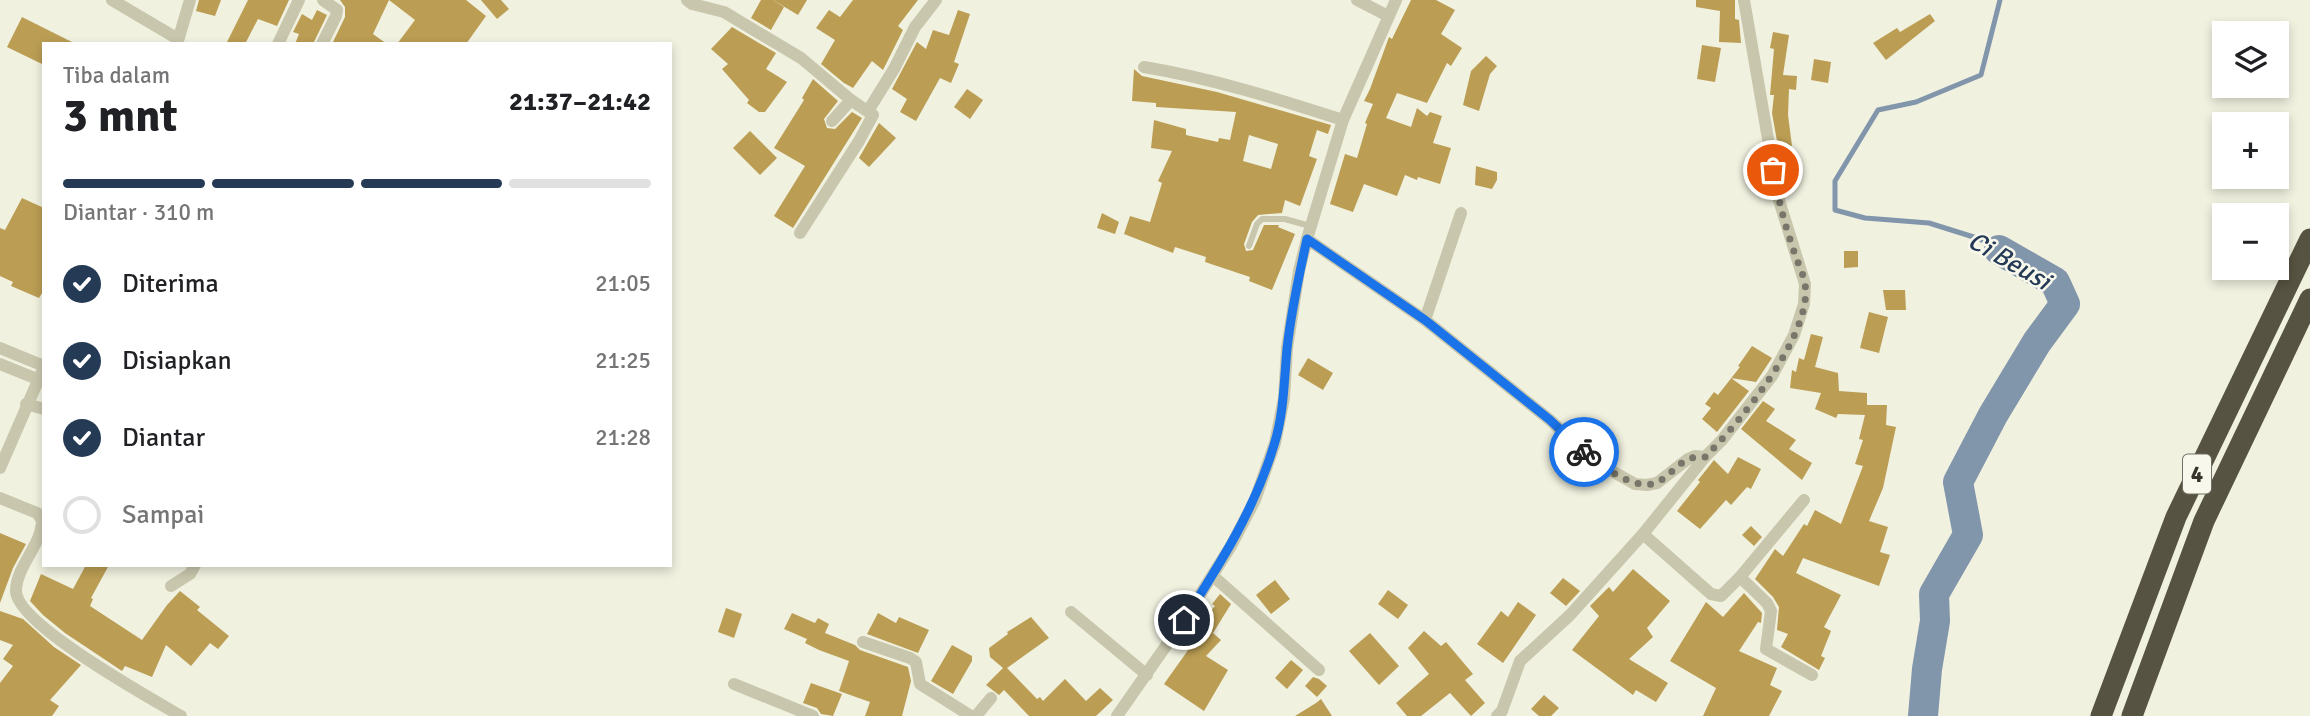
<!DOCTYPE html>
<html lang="id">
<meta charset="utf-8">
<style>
:root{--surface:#fff;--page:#f2f2f2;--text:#202124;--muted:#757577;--line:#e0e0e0;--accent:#243a55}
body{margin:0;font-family:Signika,sans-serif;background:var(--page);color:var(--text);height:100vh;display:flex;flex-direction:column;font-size:26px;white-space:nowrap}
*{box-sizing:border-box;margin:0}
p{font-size:23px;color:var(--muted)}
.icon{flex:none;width:38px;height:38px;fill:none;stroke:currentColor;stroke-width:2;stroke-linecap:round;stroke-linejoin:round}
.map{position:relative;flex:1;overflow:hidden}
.side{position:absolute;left:42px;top:42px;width:630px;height:525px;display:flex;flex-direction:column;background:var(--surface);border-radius:0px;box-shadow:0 4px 10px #0003}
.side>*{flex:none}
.buttons{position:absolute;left:2212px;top:21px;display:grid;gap:14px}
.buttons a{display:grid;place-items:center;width:77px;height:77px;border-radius:0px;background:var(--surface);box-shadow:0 4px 10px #0003;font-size:35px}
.pin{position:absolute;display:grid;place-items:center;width:60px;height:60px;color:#fff;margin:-30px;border:4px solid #fff;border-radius:50%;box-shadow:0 2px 7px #0007}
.courier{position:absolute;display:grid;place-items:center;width:70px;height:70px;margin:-35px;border:5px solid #1a73e8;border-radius:50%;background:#fff;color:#222;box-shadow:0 2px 9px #0007}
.head em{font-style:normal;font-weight:800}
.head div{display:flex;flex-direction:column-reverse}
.head{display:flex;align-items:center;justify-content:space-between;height:119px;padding:0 21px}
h1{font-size:46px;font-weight:800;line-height:52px}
.bar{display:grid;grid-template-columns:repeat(4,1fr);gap:10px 7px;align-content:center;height:84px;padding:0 21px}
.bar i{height:9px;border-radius:5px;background:var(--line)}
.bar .active{background:var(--accent)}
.bar p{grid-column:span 4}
ol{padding:0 21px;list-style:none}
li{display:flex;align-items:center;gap:21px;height:77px}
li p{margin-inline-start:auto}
li .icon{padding:7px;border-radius:50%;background:var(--accent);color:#fff;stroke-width:4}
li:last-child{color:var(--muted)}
li i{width:38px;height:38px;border:4px solid var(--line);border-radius:50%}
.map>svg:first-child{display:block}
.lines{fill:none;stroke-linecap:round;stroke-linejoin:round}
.stream{stroke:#8195ab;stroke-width:5}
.river{stroke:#8195ab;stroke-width:30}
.building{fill:#bb9e54;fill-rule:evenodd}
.service{stroke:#c8c6ac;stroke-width:6}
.minor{stroke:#c8c6ac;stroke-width:12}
.motorway{stroke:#575342;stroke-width:21}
.done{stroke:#78766a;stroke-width:7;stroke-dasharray:0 12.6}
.route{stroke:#1a73e8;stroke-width:9}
.labels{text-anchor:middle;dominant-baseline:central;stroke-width:5;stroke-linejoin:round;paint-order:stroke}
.shield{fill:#f8f9ec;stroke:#716f65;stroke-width:2}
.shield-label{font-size:23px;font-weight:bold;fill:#37342b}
.water-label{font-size:26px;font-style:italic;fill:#243a55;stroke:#f8f9ec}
</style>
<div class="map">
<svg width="2310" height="716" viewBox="0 0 2310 716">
<rect width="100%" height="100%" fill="#f1f1e0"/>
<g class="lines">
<path class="stream" d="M1999 250 1980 239 1929 223 1865 218 1835 210V181L1878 110 1916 102 1981 75 2000 0"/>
<path class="river" d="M1923 716 1927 669 1935 621 1934 594 1968 535 1958 482 1993 415 2037 342 2065 304 2055 282 1999 250"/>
</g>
<g class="building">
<path d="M199 0H221L215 16 196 11Z"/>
<path d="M248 0H289L277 26 258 19 245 44H226Z"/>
<path d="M340 0H466L486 16 466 44H397L415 20 389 0 373 34 387 44H332L345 17V7Z"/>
<path d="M481 0H501L509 9 497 19Z"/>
<path d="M761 0H773L784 7 771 30 751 18Z"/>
<path d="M773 0H807L798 15Z"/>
<path d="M853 0H918L898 26 903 30 883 70 872 61 853 88 844 83 821 64 835 40 816 28 829 10 840 17Z"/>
<path d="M1411 0H1436L1455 10 1441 34 1462 48 1451 66 1447 63 1427 103 1397 93 1386 118 1411 127 1417 108 1427 116 1430 112 1442 116 1433 143 1451 148 1440 184 1418 177 1417 180 1405 175 1397 196 1364 184 1353 212 1330 204 1345 154 1357 158 1367 124 1365 123 1373 104 1364 101 1370 89 1389 37 1392 39Z"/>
<path d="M1696 0H1735V19L1739 20 1741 43 1719 42 1720 11 1696 7Z"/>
<path d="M317 10 327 15 313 44H295L299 34 293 32 302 14 312 20Z"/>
<path d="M958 10 970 14 954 62 959 64 951 83 940 78 916 121 900 112 907 99 892 89 917 42 926 49 933 30 949 35Z"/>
<path d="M1930 14 1935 21 1886 60 1873 43 1897 28 1900 32Z"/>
<path d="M22 17 76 44H44V65L7 47Z"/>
<path d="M732 27 776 53 766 69 787 82 765 112H759L747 103 749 100 722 69 728 64 711 49Z"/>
<path d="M1773 32 1789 35 1783 75 1797 76 1796 90 1789 89 1788 115 1792 146H1790L1797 178 1784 181 1772 113 1774 95H1770L1774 49 1770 48Z"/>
<path d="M1702 45 1721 48 1715 82 1697 79Z"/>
<path d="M1486 56 1497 66 1490 74 1479 111 1463 105 1471 71Z"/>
<path d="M1814 59 1831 62 1828 83 1811 80Z"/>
<path d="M1134 69 1142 76 1217 92 1331 125 1328 134 1317 130 1309 156 1317 159 1300 206 1285 200 1282 213 1258 215 1252 222 1244 244 1246 251 1253 250 1264 225H1279L1278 227 1295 234 1272 290 1249 281 1250 277 1205 262 1206 257 1175 247 1173 253 1124 234 1130 216 1150 222 1162 183 1158 181 1172 151 1151 148 1154 120 1186 129V135L1218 142 1219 138 1230 140 1236 112 1156 107V103L1132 101ZM1249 135 1278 144 1271 169 1243 161Z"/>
<path d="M813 79 838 101 824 119 827 128 835 129 852 112 862 118 793 228 774 216 805 166 774 148 804 100 802 98Z"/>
<path d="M967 89 983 100 970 119 954 107Z"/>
<path d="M879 123 896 138 869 167 859 158Z"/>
<path d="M750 131 777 158 760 175 733 148Z"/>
<path d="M1476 166 1497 172V180L1492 189 1475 185Z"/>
<path d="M22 198 44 208V290L39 298 11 286 13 282 0 276V228L5 230Z"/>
<path d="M1102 213 1119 222 1115 234 1097 228Z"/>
<path d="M1844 251H1858V267L1844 268Z"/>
<path d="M1883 290H1905L1906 310H1886Z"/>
<path d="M1869 312 1888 317 1879 353 1860 348Z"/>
<path d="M1811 334 1823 337 1815 367 1838 373 1839 391 1867 393V405H1887L1886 425 1896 427 1883 488 1869 521 1888 527 1880 552 1890 555 1879 586 1803 558 1796 573 1841 595 1824 627 1831 631 1821 656 1825 658 1819 670 1781 647 1788 634 1777 630 1779 607 1773 597 1755 579 1775 549 1783 556 1804 524 1807 526 1815 510 1841 524 1863 466 1855 464 1863 440 1859 439 1865 415 1838 414 1836 418 1815 409 1821 393 1790 388 1792 370 1796 372 1799 358 1804 360Z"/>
<path d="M1752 346 1772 358 1756 382 1731 378 1749 391 1717 432 1702 419 1711 408 1705 404 1714 392 1718 395 1740 367 1738 366Z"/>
<path d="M1308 358 1333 373 1323 390 1298 375Z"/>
<path d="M1763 401 1775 409 1766 421 1796 440 1789 449 1812 463 1802 480 1741 429Z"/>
<path d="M1738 457 1761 469 1751 489 1747 487 1731 505 1726 500 1700 529 1677 511 1700 482 1698 480 1714 460 1728 474Z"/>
<path d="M1751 526 1762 537 1754 546 1742 535Z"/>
<path d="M0 533 26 544 13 568 0 603Z"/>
<path d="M86 565H109L91 598 93 599 90 606 142 640 167 605 180 591 200 607 197 610 229 636 218 649 210 643 191 666 166 645 152 677 125 666 122 671 65 633 43 615 30 601 41 574 73 589Z"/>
<path d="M1633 569 1670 601 1647 628 1653 637 1629 659 1668 683 1656 702 1636 690 1633 695 1572 650 1599 616 1590 606 1609 587 1613 592Z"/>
<path d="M1563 578 1580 591 1566 606 1550 593Z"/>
<path d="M1275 580 1290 599 1271 614 1256 595Z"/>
<path d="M1388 590 1408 605 1398 619 1378 604Z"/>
<path d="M1744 593 1762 613 1761 623 1758 622 1739 651 1777 668 1770 685 1782 691 1769 716H1703L1716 688 1670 661 1706 602 1723 617Z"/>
<path d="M1220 594 1231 604 1213 633 1221 640 1206 656 1228 670 1204 711 1164 684 1196 639 1190 634 1215 606 1212 604Z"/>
<path d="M1518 602 1536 615 1503 663 1477 644 1501 611 1508 617Z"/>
<path d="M726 608 742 614 734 638 718 632Z"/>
<path d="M0 611 23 619 54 647 81 665 50 700 59 706 52 716H0V683L13 666 3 659 13 645 0 640Z"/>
<path d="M792 613 815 623 818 618 829 624 825 633 855 645 860 650 908 667 911 681 902 716H865L870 702 839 691 849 661 819 650 805 643 807 639 784 629Z"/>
<path d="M878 613 896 623 899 617 929 630 918 653 867 634Z"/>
<path d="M1031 617 1049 638 1007 668 1037 699 1040 697 1043 701 1065 679 1086 701 1100 688 1113 700 1096 716H1029L1004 690 999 695 986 685 1003 668 990 657 989 648 1008 634 1007 632Z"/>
<path d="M1424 631 1441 646 1446 642 1473 674 1465 680 1485 703 1471 716 1450 693 1421 716H1407L1396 703 1429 674 1408 648Z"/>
<path d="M1370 633 1399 666 1379 685 1349 651Z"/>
<path d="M952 645 972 656V661L953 694 931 681Z"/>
<path d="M1291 660 1303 670 1287 689 1275 678Z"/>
<path d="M1313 677 1319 679 1327 686 1317 697 1305 686Z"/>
<path d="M811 683 842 694 833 716 821 714 817 708 803 703Z"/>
<path d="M1544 695 1559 708 1551 716H1539L1531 709Z"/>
<path d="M1321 699 1332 716H1295L1316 703Z"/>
</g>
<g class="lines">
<path class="service" d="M1249 246 1257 224 1262 219H1285L1310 226"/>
<g class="minor">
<path d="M112 0 178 39"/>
<path d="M687 0 692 4 724 12 801 58 851 100 873 115 859 141 800 233"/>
<path d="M1357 0 1388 16"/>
<path d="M177 44 190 0"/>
<path d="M278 44 299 0"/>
<path d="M322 44 336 16 337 10 323 0"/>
<path d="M1144 67C1211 78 1278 99 1343 120"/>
<path d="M868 111 894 69 915 27 936 0"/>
<path d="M832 121 851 100"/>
<path d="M1307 239 1425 320 1550 420 1594 461 1635 484 1647 485 1657 483 1688 459 1695 456 1705 457"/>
<path d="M1425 320 1461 213"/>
<path d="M0 348 44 366"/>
<path d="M0 364 37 379"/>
<path d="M26 404 44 409"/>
<path d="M0 468 44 367"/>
<path d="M0 498 37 513 42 520C42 545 17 565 16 590 14 623 152 699 181 716"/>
<path d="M1643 534 1711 594 1721 596 1740 577 1767 603 1771 611 1766 649 1812 675"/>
<path d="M1213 576 1319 670"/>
<path d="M1740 577 1804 500"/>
<path d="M171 586 190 574 195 565"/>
<path d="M1071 612 1147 675"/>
<path d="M863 642 910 658 916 662 920 684 971 716"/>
<path d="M734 684 813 716"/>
<path d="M976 716 991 698"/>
<path d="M1117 716 1184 620 1231 546 1255 500 1275 443 1284 398 1287 348 1299 271 1307 239 1343 120 1396 0"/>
<path d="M1497 716 1502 711 1520 661 1570 615 1643 534 1705 457 1722 440 1772 376 1794 335 1804 304 1805 284 1778 197 1744 0"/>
</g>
<g class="motorway">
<path d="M2101 716 2176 517 2310 239"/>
<path d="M2132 716 2204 521 2310 299"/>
</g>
</g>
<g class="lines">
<path class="done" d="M1584 452C1598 465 1638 493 1658 482 1674 473 1683 454 1705 457 1739 423 1813 335 1805 284 1803 272 1796 260 1793 248 1784 223 1778 197 1773 170"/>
<path class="route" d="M1184 620C1220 564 1255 509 1274 445 1284 414 1284 381 1287 349 1291 312 1299 275 1307 239L1425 320 1550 420 1584 452"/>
</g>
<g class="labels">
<rect class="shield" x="2183" y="454.5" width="28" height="39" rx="5"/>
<g class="shield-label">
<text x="2197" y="474">4</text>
</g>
<g class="water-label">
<text transform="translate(2009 261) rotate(30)">Ci Beusi</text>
</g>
</g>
</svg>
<div class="buttons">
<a><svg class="icon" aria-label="layers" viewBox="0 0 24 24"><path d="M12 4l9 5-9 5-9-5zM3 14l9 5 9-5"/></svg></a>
<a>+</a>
<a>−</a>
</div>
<div class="pin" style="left:1773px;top:170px;background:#ea580c"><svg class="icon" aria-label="bag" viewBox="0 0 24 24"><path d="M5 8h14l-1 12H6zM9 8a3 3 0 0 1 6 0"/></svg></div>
<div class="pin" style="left:1184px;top:620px;background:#1f2937"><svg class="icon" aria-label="home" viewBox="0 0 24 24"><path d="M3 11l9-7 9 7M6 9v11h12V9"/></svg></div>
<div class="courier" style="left:1584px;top:452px"><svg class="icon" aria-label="bike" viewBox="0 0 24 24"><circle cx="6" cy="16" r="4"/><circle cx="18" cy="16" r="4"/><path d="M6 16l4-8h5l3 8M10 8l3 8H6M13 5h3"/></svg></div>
<section class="side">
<div class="head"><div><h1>3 mnt</h1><p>Tiba dalam</p></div><em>21:37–21:42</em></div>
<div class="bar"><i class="active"></i><i class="active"></i><i class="active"></i><i></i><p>Diantar · 310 m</p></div>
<ol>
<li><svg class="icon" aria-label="check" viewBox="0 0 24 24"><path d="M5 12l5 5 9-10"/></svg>Diterima<p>21:05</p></li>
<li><svg class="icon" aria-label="check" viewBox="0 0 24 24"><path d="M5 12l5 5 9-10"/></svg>Disiapkan<p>21:25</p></li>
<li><svg class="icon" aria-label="check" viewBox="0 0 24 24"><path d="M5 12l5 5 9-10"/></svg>Diantar<p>21:28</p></li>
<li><i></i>Sampai</li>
</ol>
</section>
</div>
